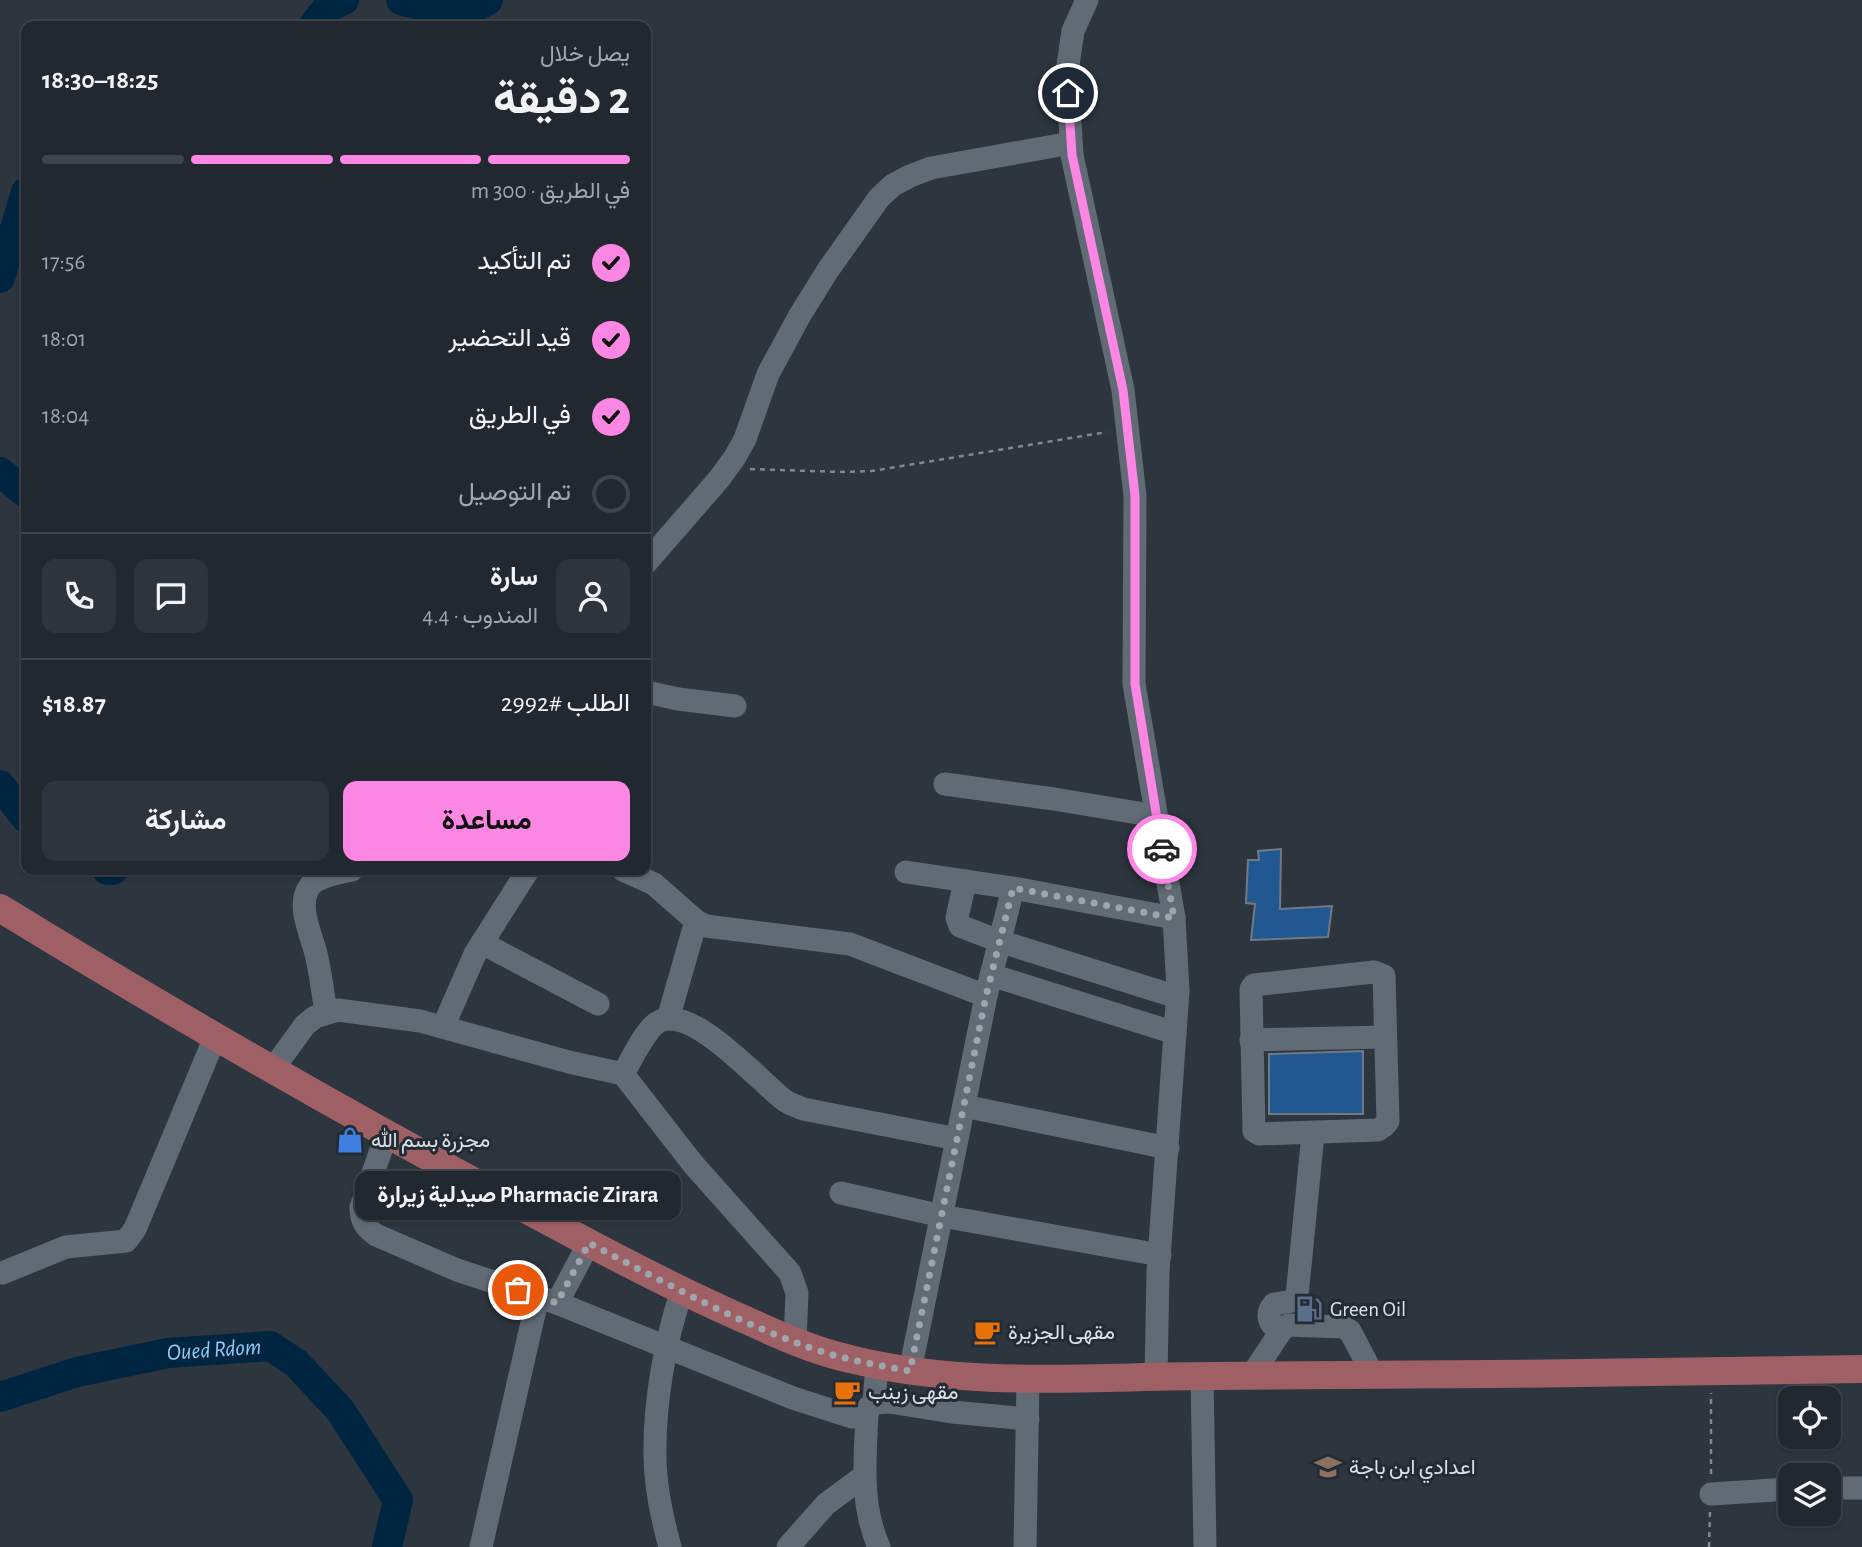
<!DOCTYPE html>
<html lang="ar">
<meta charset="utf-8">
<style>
:root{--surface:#22282f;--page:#2e343b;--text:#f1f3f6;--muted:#a2a6aa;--line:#3f444b;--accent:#fc86e4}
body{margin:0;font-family:"Alegreya Sans",Vazirmatn,sans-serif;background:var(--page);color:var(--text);direction:rtl;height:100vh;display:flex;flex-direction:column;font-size:26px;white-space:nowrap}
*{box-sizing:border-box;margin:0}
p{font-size:23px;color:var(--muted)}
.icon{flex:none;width:38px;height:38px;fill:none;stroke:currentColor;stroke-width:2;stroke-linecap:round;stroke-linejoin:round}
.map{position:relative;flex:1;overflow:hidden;direction:ltr}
.panel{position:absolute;left:21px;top:21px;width:630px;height:854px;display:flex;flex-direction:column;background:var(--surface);border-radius:14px;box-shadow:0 2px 5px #0004,0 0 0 2px var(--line);direction:rtl}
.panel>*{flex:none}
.controls{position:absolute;left:1778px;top:1386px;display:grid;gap:14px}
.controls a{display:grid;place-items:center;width:63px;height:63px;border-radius:14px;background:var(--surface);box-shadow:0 2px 5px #0004,0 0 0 2px var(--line);font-size:35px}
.pin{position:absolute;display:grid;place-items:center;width:60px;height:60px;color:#fff;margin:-30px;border:4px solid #fff;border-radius:50%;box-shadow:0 2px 7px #0007}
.courier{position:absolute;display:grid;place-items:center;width:70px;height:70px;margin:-35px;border:5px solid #fc86e4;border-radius:50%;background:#fff;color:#222;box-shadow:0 2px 9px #0007}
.bubble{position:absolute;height:49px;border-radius:14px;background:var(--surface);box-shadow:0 2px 5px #0004,0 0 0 2px var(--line);font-size:23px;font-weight:700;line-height:49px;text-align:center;direction:rtl}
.head em{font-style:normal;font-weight:700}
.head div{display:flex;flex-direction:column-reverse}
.head{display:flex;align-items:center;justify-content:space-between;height:119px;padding:0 21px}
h1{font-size:46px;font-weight:700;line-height:52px}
.bar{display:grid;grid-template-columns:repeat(4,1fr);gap:10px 7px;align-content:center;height:84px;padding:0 21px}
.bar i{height:9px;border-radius:5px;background:var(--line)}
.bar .active{background:var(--accent)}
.bar p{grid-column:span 4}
.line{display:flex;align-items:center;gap:18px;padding:0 21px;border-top:2px solid var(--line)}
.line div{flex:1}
.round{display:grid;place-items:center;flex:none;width:74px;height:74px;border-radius:14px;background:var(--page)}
ol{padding:0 21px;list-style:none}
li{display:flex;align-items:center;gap:21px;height:77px}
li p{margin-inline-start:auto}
li .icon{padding:7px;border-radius:50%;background:var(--accent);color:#111;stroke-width:4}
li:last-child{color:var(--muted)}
li i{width:38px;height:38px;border:4px solid var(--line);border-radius:50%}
.button{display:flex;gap:14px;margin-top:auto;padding:14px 21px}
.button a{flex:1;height:80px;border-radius:14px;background:var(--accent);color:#111;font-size:28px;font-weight:700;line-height:80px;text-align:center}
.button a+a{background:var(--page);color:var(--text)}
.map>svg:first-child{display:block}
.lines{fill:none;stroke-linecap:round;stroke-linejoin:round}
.river{stroke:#002540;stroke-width:30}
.building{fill:#215892;stroke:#707a85;stroke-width:2}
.path{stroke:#818890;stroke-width:2.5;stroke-dasharray:5 5;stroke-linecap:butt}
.minor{stroke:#616b76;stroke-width:23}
.major{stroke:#9f6065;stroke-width:28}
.done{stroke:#9fa5ac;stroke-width:7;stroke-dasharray:0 12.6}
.route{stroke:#fc86e4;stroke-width:9}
.labels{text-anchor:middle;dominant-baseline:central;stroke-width:6;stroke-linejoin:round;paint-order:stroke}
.poi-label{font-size:21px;fill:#dce1e7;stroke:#232b35;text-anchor:start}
.water-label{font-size:23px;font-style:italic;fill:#94c9f6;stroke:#232b35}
</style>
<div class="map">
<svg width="1862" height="1547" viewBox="0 0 1862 1547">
<rect width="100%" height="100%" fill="#2d353f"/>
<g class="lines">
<g class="river">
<path d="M401 0 459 16 488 0"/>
<path d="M313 26 328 7 344 0"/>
<path d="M0 278 26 192"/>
<path d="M0 472 26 493"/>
<path d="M0 785 26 818"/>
<path d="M107 870H113"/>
<path id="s1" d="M0 1397 77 1372 168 1353 270 1346 296 1363 340 1410 398 1500 387 1547"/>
</g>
</g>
<g class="building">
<path d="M1281 849 1280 909 1332 906 1328 937 1251 940 1255 904 1246 903 1248 860H1259L1258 851Z"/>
<path d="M1363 1051V1114H1269V1054Z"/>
</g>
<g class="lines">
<g class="path">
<path d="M750 469 840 472 872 471 1107 432"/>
<path d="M1711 1474V1393"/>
<path d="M1709 1547 1710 1512"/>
</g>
<g class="minor">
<path d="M1087 0 1073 31 1067 72 1072 155 1123 390 1135 496 1134 684 1174 918 1178 991 1158 1272 1156 1377"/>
<path d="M646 563 719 479 735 457 745 439 768 374 800 315 828 270 879 198 893 185 910 176 931 168 1071 143"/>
<path d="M646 692 678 699 735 706"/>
<path d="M945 784 1054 799 1156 816"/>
<path d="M623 870 654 884 696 921 706 926 850 944 986 996 910 1371"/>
<path d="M906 872 1013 888"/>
<path d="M965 881 957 918 960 926 999 941 1177 997"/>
<path d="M482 943 598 1004"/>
<path d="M1374 972 1384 976 1388 1121 1384 1126 1378 1130 1259 1134 1254 1131 1251 989 1254 985Z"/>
<path d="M991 975 1175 1033"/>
<path d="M986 996 1013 888 1174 918"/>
<path d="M326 1012C323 995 321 976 317 958 313 938 297 909 308 889 315 876 339 873 352 870"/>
<path d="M668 1019 696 921"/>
<path d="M443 1027 475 954 528 870"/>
<path d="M1251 1040 1385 1037"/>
<path d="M273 1069 305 1025 315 1017 338 1010 420 1021 569 1062 623 1074C631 1061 646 1027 660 1021 694 1006 759 1081 784 1100 789 1104 797 1106 803 1109L957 1139"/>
<path d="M623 1074 693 1164 790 1273 797 1293 795 1342"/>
<path d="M964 1106 1168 1148"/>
<path d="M387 1133 361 1207C361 1221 365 1227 376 1235L457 1270 557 1303 589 1243"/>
<path d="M841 1193 942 1216 1160 1255"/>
<path d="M2 1273 66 1247 126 1241 135 1229 216 1035"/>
<path d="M557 1303 793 1398 852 1417 867 1414"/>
<path d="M1281 1331C1269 1326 1265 1314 1274 1304L1293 1301 1297 1296 1313 1134"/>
<path d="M877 1365 874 1403 869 1407 867 1414C865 1460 860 1504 879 1547"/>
<path d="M1252 1375 1281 1331 1288 1325 1343 1327 1350 1331 1373 1375"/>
<path d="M1202 1376 1205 1547"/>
<path d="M874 1403 889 1402 952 1412 1028 1419"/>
<path d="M1829 1488H1862"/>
<path d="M1711 1494 1790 1489"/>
<path d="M481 1547 538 1296"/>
<path d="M670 1547C662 1518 655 1487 655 1456 654 1404 665 1340 682 1291"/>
<path d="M788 1547 826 1504 864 1476"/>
<path d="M1025 1547 1028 1380"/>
</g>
<path class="major" d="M0 908C183 1020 370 1128 561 1228 622 1261 684 1293 748 1321 781 1336 814 1351 850 1359 970 1389 1093 1376 1216 1376 1431 1375 1647 1373 1862 1369"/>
</g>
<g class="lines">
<path class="done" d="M518 1290 557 1303 589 1243C666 1283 744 1327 826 1353 854 1361 882 1366 910 1371L986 996 1013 888 1174 918 1162 849"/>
<path class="route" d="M1068 93 1072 155 1123 390 1135 496V684L1162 849"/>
</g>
<defs>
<g id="shop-bare" transform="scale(2.1)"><path d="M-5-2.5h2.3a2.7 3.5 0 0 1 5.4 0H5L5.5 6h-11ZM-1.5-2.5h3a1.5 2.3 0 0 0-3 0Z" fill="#3f7fe0" stroke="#232b35" stroke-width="2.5" paint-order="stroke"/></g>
<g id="fuel-bare" transform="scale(2.1)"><path d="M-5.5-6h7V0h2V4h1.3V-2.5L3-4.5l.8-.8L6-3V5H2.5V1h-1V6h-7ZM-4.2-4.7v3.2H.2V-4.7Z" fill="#5c6f8a" stroke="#232b35" stroke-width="2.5" paint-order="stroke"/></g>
<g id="cafe-bare" transform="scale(2.1)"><path d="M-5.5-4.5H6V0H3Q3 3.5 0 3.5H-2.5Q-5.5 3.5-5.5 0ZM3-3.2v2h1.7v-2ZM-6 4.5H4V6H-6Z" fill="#e8710a" stroke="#232b35" stroke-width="2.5" paint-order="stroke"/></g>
<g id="school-bare" transform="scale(2.1)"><path d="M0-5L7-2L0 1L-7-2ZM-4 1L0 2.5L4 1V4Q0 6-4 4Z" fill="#8d6e63" stroke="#232b35" stroke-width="2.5" paint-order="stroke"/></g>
</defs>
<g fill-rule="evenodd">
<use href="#shop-bare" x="350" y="1140"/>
<use href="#fuel-bare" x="1309" y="1309"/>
<use href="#cafe-bare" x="987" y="1332"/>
<use href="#cafe-bare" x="847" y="1392"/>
<use href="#school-bare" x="1328" y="1467"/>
</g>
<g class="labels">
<g class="poi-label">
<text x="371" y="1140">مجزرة بسم الله</text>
<text x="1330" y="1309">Green Oil</text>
<text x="1008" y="1332">مقهى الجزيرة</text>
<text x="868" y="1392">مقهى زينب</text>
<text x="1349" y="1467">اعدادي ابن باجة</text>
</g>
<g class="water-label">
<text stroke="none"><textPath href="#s1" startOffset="220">Oued Rdom</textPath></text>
</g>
</g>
</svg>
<div class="controls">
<a><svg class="icon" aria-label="locate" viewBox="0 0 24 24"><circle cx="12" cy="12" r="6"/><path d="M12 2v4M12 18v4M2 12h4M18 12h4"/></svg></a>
<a><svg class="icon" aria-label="layers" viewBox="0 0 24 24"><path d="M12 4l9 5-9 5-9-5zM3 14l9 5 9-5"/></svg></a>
</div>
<div class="pin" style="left:518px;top:1290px;background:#ea580c"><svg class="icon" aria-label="bag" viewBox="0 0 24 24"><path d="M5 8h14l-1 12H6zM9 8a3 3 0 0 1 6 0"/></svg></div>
<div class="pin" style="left:1068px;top:93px;background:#1f2937"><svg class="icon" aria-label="home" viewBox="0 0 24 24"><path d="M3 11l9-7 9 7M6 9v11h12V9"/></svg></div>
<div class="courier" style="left:1162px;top:849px"><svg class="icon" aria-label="car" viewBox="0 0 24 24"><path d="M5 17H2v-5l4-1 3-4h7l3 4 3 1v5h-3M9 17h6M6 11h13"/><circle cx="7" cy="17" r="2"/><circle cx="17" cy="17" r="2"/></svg></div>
<div class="bubble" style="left:355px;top:1171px;width:326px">Pharmacie Zirara صيدلية زيرارة</div>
<section class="panel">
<div class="head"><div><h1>2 دقيقة</h1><p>يصل خلال</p></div><em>18:25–18:30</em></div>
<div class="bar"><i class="active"></i><i class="active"></i><i class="active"></i><i></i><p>في الطريق · 300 m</p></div>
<ol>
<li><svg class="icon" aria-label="check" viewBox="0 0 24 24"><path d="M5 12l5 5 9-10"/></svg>تم التأكيد<p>17:56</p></li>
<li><svg class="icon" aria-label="check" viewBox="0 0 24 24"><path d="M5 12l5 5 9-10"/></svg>قيد التحضير<p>18:01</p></li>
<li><svg class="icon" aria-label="check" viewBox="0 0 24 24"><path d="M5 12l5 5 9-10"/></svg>في الطريق<p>18:04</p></li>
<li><i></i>تم التوصيل</li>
</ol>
<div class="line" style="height:126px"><a class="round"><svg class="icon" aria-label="person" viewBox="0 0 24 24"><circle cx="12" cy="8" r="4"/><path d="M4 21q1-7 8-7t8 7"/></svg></a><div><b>سارة</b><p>المندوب · 4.4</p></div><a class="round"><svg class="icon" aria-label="chat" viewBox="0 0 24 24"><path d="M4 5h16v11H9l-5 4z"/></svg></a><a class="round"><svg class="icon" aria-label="phone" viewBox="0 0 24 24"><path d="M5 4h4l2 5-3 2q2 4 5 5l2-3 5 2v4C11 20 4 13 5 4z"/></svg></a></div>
<div class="line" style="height:91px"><div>الطلب #2992</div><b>$18.87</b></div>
<div class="button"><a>مساعدة</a><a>مشاركة</a></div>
</section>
</div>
